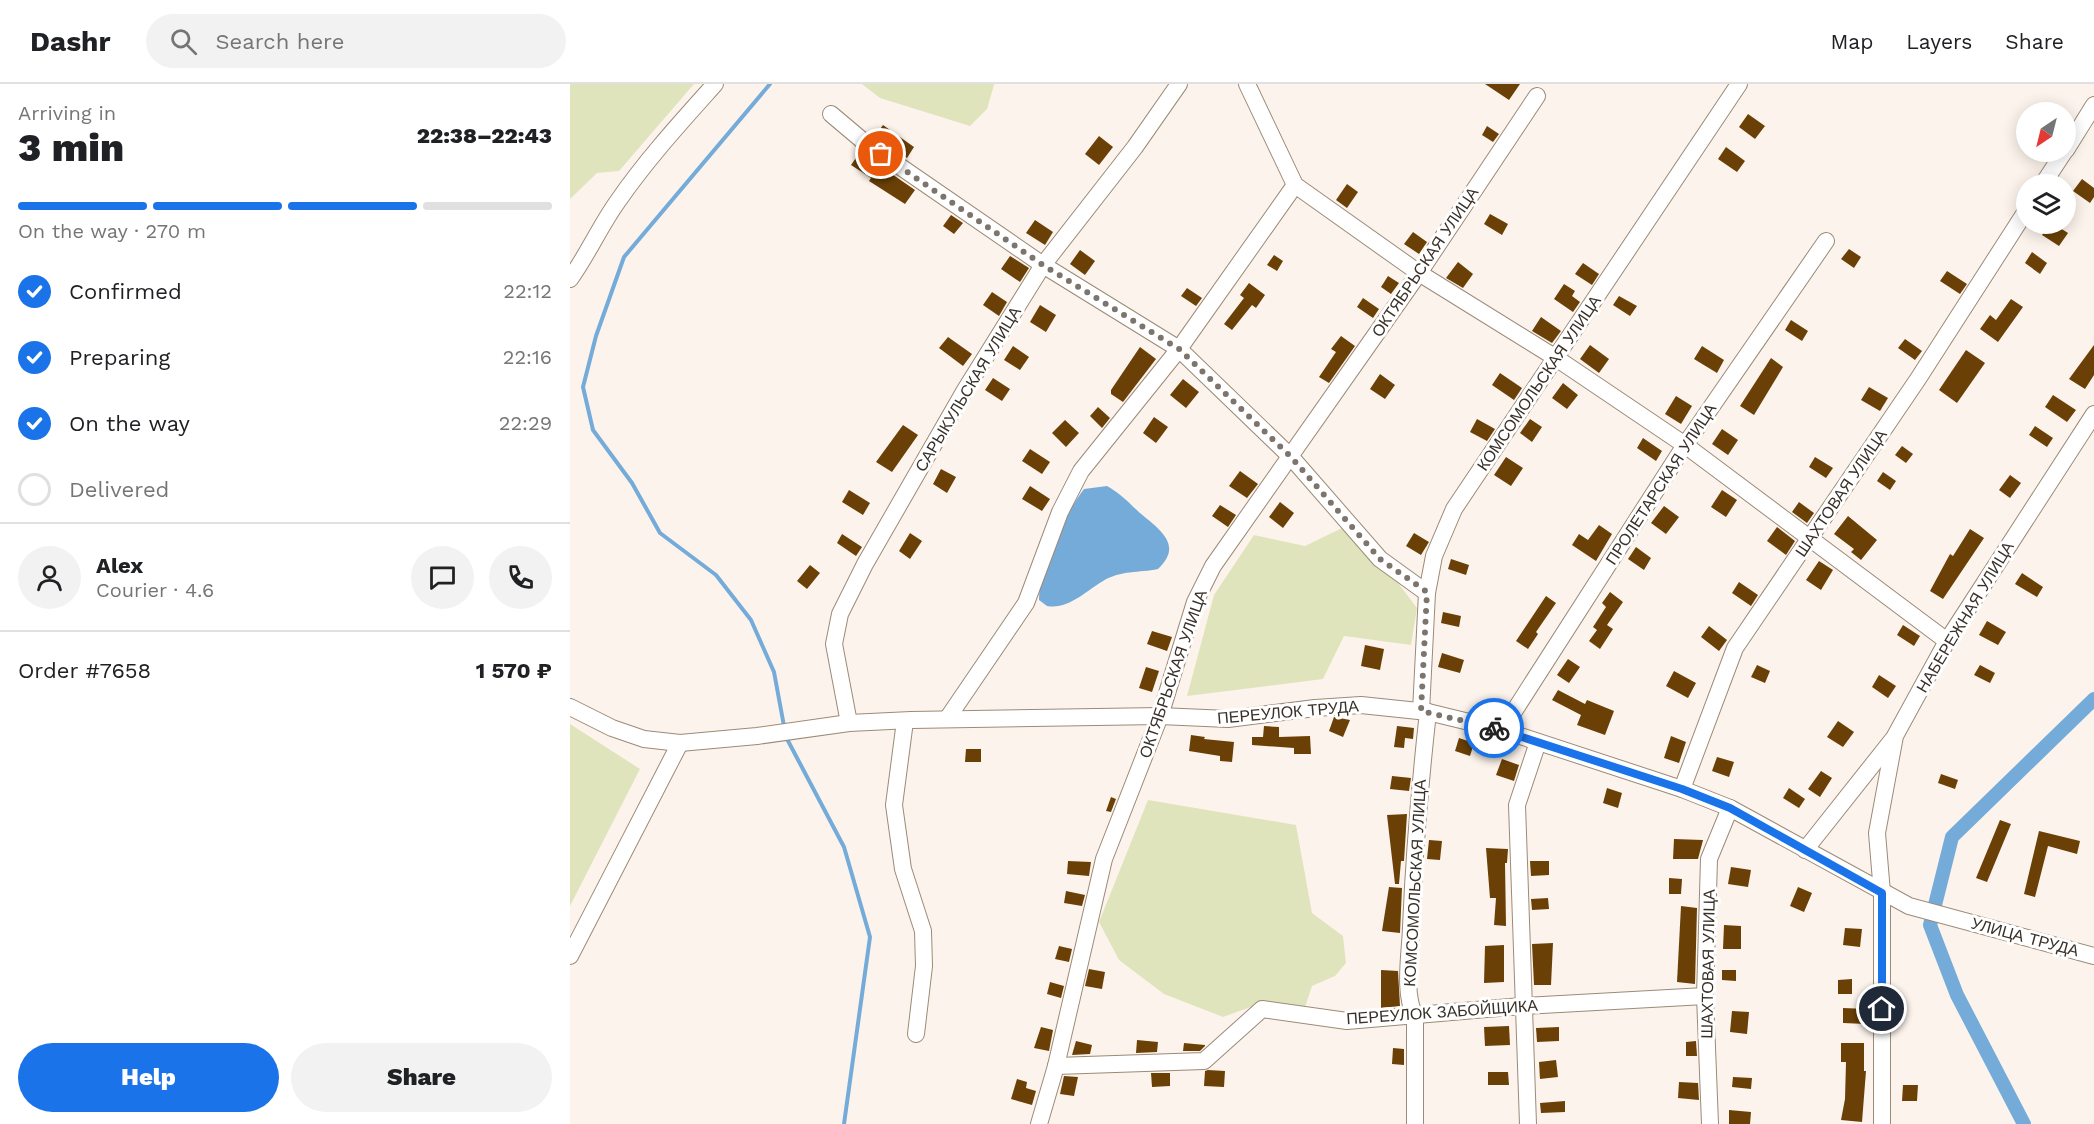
<!DOCTYPE html>
<meta charset="utf-8">
<style>
:root{--surface:#fff;--page:#f2f2f2;--text:#202124;--muted:#757577;--line:#e0e0e0;--accent:#1a73e8}
body{margin:0;font-family:"Work Sans",sans-serif;background:var(--page);color:var(--text);height:100vh;display:flex;flex-direction:column;font-size:22px;white-space:nowrap}
*{box-sizing:border-box;margin:0}
p{font-size:20px;color:var(--muted)}
.icon{flex:none;width:33px;height:33px;fill:none;stroke:currentColor;stroke-width:2;stroke-linecap:round;stroke-linejoin:round}
.map{position:relative;flex:1;overflow:hidden}
.side{display:flex;flex-direction:column;background:var(--surface);width:570px}
.side>*{flex:none}
.needle{width:39px;rotate:215deg}
.tools{position:absolute;left:1446px;top:18px;display:grid;gap:12px}
.tools a{display:grid;place-items:center;width:60px;height:60px;border-radius:50%;background:var(--surface);box-shadow:0 3px 15px #0003;font-size:30px}
.pin{position:absolute;display:grid;place-items:center;width:51px;height:51px;color:#fff;margin:-26px;border:3px solid #fff;border-radius:50%;box-shadow:0 2px 6px #0007}
.courier{position:absolute;display:grid;place-items:center;width:60px;height:60px;margin:-30px;border:4px solid #1a73e8;border-radius:50%;background:#fff;color:#222;box-shadow:0 2px 8px #0007}
.overview em{font-style:normal;font-weight:800}
.overview div{display:flex;flex-direction:column-reverse}
.overview{display:flex;align-items:center;justify-content:space-between;height:102px;padding:0 18px}
h1{font-size:39px;font-weight:800;line-height:45px}
.bar{display:grid;grid-template-columns:repeat(4,1fr);gap:9px 6px;align-content:center;height:72px;padding:0 18px}
.bar i{height:8px;border-radius:4px;background:var(--line)}
.bar .current{background:var(--accent)}
.bar p{grid-column:span 4}
.line{display:flex;align-items:center;gap:15px;padding:0 18px;border-top:2px solid var(--line)}
.line div{flex:1}
.round{display:grid;place-items:center;flex:none;width:63px;height:63px;border-radius:32px;background:var(--page)}
ol{padding:0 18px;list-style:none}
li{display:flex;align-items:center;gap:18px;height:66px}
li p{margin-inline-start:auto}
li .icon{padding:6px;border-radius:50%;background:var(--accent);color:#fff;stroke-width:4}
li:last-child{color:var(--muted)}
li i{width:33px;height:33px;border:3px solid var(--line);border-radius:50%}
.button{display:flex;gap:12px;margin-top:auto;padding:12px 18px}
.button a{flex:1;height:69px;border-radius:36px;background:var(--accent);color:#fff;font-size:24px;font-weight:800;line-height:69px;text-align:center}
.button a+a{background:var(--page);color:var(--text)}
header{display:flex;align-items:center;gap:36px;box-sizing:border-box;height:84px;padding:0 30px;background:var(--surface);border-bottom:2px solid var(--line)}
header strong{font-size:28px}
nav{display:flex;gap:33px;margin-inline-start:auto;font-size:21px}
.search{width:420px;height:54px;background:var(--page);display:flex;align-items:center;gap:15px;box-sizing:border-box;padding:0 21px;border-radius:33px;color:var(--muted);font-size:22px}
main{display:flex;flex:1;min-height:0}
.map>svg:first-child{display:block}
.green{fill:#e0e4bc}
.water{fill:#75abd9}
.lines{fill:none;stroke-linecap:round;stroke-linejoin:round}
.stream{stroke:#75abd9;stroke-width:4}
.canal{stroke:#75abd9;stroke-width:14}
.building{fill:#6a4006}
.minor-casing{stroke:#9c8a77;stroke-width:18}
.minor{stroke:#fff;stroke-width:16}
.done{stroke:#7d756d;stroke-width:6;stroke-dasharray:0 10.8}
.route{stroke:#1a73e8;stroke-width:8}
.labels{text-anchor:middle;dominant-baseline:central;stroke-width:6;stroke-linejoin:round;paint-order:stroke}
.street-label{font-size:16px;fill:#393129;stroke:#fff}
</style>
<header>
<strong>Dashr</strong>
<div class="search"><svg class="icon" aria-label="search" viewBox="0 0 24 24"><circle cx="10" cy="10" r="6"/><path d="M15 15l6 6"/></svg>Search here</div>
<nav><a>Map</a><a>Layers</a><a>Share</a></nav>
</header>
<main>
<section class="side">
<div class="overview"><div><h1>3 min</h1><p>Arriving in</p></div><em>22:38–22:43</em></div>
<div class="bar"><i class="current"></i><i class="current"></i><i class="current"></i><i></i><p>On the way · 270 m</p></div>
<ol>
<li><svg class="icon" aria-label="check" viewBox="0 0 24 24"><path d="M5 12l5 5 9-10"/></svg>Confirmed<p>22:12</p></li>
<li><svg class="icon" aria-label="check" viewBox="0 0 24 24"><path d="M5 12l5 5 9-10"/></svg>Preparing<p>22:16</p></li>
<li><svg class="icon" aria-label="check" viewBox="0 0 24 24"><path d="M5 12l5 5 9-10"/></svg>On the way<p>22:29</p></li>
<li><i></i>Delivered</li>
</ol>
<div class="line" style="height:108px"><a class="round"><svg class="icon" aria-label="person" viewBox="0 0 24 24"><circle cx="12" cy="8" r="4"/><path d="M4 21q1-7 8-7t8 7"/></svg></a><div><b>Alex</b><p>Courier · 4.6</p></div><a class="round"><svg class="icon" aria-label="chat" viewBox="0 0 24 24"><path d="M4 5h16v11H9l-5 4z"/></svg></a><a class="round"><svg class="icon" aria-label="phone" viewBox="0 0 24 24"><path d="M5 4h4l2 5-3 2q2 4 5 5l2-3 5 2v4C11 20 4 13 5 4z"/></svg></a></div>
<div class="line" style="height:78px"><div>Order #7658</div><b>1 570 ₽</b></div>
<div class="button"><a>Help</a><a>Share</a></div>
</section>
<div class="map">
<svg width="1524" height="1040" viewBox="0 0 1524 1040">
<rect width="100%" height="100%" fill="#fcf4ec"/>
<g class="green">
<path d="M0 0H124L49 87 27 89 0 115Z"/>
<path d="M292 0H424V1L417 25 400 42 310 14Z"/>
<path d="M774 443 822 491 847 524 841 561 774 552 753 595 617 612 644 511 684 451 735 462Z"/>
<path d="M0 640 70 685 0 822Z"/>
<path d="M578 716 726 741 742 829 773 852 776 879 765 892 742 902 735 923 689 920 653 933 594 910 549 876 529 838Z"/>
</g>
<path class="water" d="M537 402C550 409 559 419 570 429 589 445 614 461 588 485 569 489 551 486 533 497 516 507 498 526 477 522L469 516C470 481 493 433 514 405Z"/>
<g class="lines">
<g class="stream">
<path d="M200 0 54 173 26 252 13 303 23 346 62 399 90 449 146 491 181 536 204 588 214 642"/>
<path d="M216 653 274 763 300 853 274 1040"/>
</g>
<path class="canal" d="M1454 1040 1387 911 1360 841 1382 753 1524 615"/>
</g>
<g class="building">
<path d="M915 0H950L939 16Z"/>
<path d="M1178 30 1195 42 1185 55 1169 43Z"/>
<path d="M313 41 344 63 337 74 305 52Z"/>
<path d="M917 42 929 50 923 58 912 51Z"/>
<path d="M529 52 543 63 529 81 515 70Z"/>
<path d="M1156 63 1175 77 1167 88 1148 75Z"/>
<path d="M290 68 345 106 335 120 299 97 301 94 281 81Z"/>
<path d="M1512 95 1524 104V113L1520 119 1503 107Z"/>
<path d="M777 100 788 108 777 124 766 116Z"/>
<path d="M920 130 938 140 932 151 914 140Z"/>
<path d="M381 131 393 139 384 150 373 142Z"/>
<path d="M465 136 483 148 475 161 456 149Z"/>
<path d="M1480 140H1484L1498 149 1489 162 1472 151Z"/>
<path d="M843 148 857 158 849 170 834 160Z"/>
<path d="M1279 165 1291 173 1284 184 1271 175Z"/>
<path d="M510 166 525 177 515 191 500 180Z"/>
<path d="M1462 168 1477 179 1470 190 1455 179Z"/>
<path d="M704 171 713 177 707 187 697 181Z"/>
<path d="M440 172 459 184 450 198 431 185Z"/>
<path d="M888 178 903 190 893 204 876 194Z"/>
<path d="M1013 179 1029 190 1022 201 1005 190Z"/>
<path d="M1377 187 1397 200 1390 210 1370 197Z"/>
<path d="M818 192 829 199 821 210 811 203Z"/>
<path d="M679 199 695 211 686 224 682 221 662 246 654 240 674 214 670 211Z"/>
<path d="M994 200 1005 207 1002 212 1010 218 1003 228 984 215Z"/>
<path d="M617 204 632 214 626 222 611 212Z"/>
<path d="M422 208 437 218 429 232 413 221Z"/>
<path d="M1049 212 1067 222 1060 232 1043 221Z"/>
<path d="M793 214 809 225 803 234 787 223Z"/>
<path d="M1441 215 1453 223 1428 258 1410 245 1420 231 1426 236Z"/>
<path d="M470 221 486 231 476 248 460 238Z"/>
<path d="M971 233 991 247 982 259 962 247Z"/>
<path d="M1221 236 1238 247 1232 257 1215 246Z"/>
<path d="M771 252 785 262 759 299 749 293 766 268 761 265Z"/>
<path d="M378 253 402 270 393 282 369 264Z"/>
<path d="M1335 255 1352 267 1345 276 1328 264Z"/>
<path d="M1020 261 1039 275 1029 289 1010 275Z"/>
<path d="M1524 261V291L1515 305 1499 295Z"/>
<path d="M443 262 459 273 450 286 434 276Z"/>
<path d="M1132 262 1154 276 1147 289 1124 275Z"/>
<path d="M570 263 586 275 553 318 541 310V306Z"/>
<path d="M1396 266 1415 279 1387 319 1369 306Z"/>
<path d="M1201 274 1213 283 1184 331 1170 322Z"/>
<path d="M930 289 952 304 944 316 922 301Z"/>
<path d="M810 290 825 301 815 315 800 305Z"/>
<path d="M423 294 440 305 432 317 415 306Z"/>
<path d="M613 295 629 308 616 324 600 311Z"/>
<path d="M993 299 1008 311 997 325 982 314Z"/>
<path d="M1299 303 1318 314 1310 327 1291 316Z"/>
<path d="M1483 311 1506 326 1497 338 1475 323Z"/>
<path d="M1106 312 1122 322 1111 340 1095 330Z"/>
<path d="M528 323 540 334 532 344 520 332Z"/>
<path d="M584 333 598 343 586 359 573 349Z"/>
<path d="M907 335 925 345 917 357 900 348Z"/>
<path d="M960 335 972 343 962 358 950 349Z"/>
<path d="M495 336 509 349 496 363 482 349Z"/>
<path d="M333 341 348 351 322 388 306 378Z"/>
<path d="M1465 342 1483 354 1477 363 1459 351Z"/>
<path d="M1152 345 1168 356 1158 371 1142 360Z"/>
<path d="M1073 354 1092 367 1086 377 1067 364Z"/>
<path d="M1332 362 1343 370 1336 379 1325 371Z"/>
<path d="M460 365 480 378 472 390 452 377Z"/>
<path d="M936 373 953 384 941 402 924 391Z"/>
<path d="M1245 373 1263 384 1256 394 1239 383Z"/>
<path d="M371 385 386 393 377 409 363 400Z"/>
<path d="M670 387 688 400 677 414 659 402Z"/>
<path d="M1313 388 1326 397 1320 406 1307 397Z"/>
<path d="M1440 391 1451 399 1440 414 1429 406Z"/>
<path d="M460 402 480 415 472 427 452 415Z"/>
<path d="M279 406 300 419 293 431 272 418Z"/>
<path d="M1152 406 1167 416 1156 433 1141 423Z"/>
<path d="M710 418 724 429 713 444 699 433Z"/>
<path d="M1229 418 1244 429 1237 439 1222 428Z"/>
<path d="M650 421 666 431 658 443 642 432Z"/>
<path d="M1094 422 1109 433 1096 450 1081 439Z"/>
<path d="M1278 432 1307 456 1291 476 1281 468 1284 465 1264 450Z"/>
<path d="M1029 441 1042 450 1026 477 1002 461 1009 450 1018 456Z"/>
<path d="M1207 443 1225 457 1216 471 1197 457Z"/>
<path d="M1400 445 1414 454 1373 515 1360 507 1380 470 1383 472Z"/>
<path d="M340 449 352 457 340 475 329 467Z"/>
<path d="M844 449 859 458 851 471 836 462Z"/>
<path d="M272 450 292 463 286 472 267 459Z"/>
<path d="M1066 463 1081 474 1074 486 1058 475Z"/>
<path d="M881 475 899 481 896 491 878 485Z"/>
<path d="M1249 477 1263 486 1251 506 1236 496Z"/>
<path d="M240 481 250 489 237 505 227 497Z"/>
<path d="M1452 489 1473 503 1467 513 1445 500Z"/>
<path d="M1169 498 1188 511 1181 522 1162 509Z"/>
<path d="M1040 508 1053 518 1037 541 1043 545 1030 565 1019 557 1027 546 1023 543 1036 523 1032 519Z"/>
<path d="M976 512 986 519 966 548 968 550 958 565 946 557Z"/>
<path d="M873 528 891 532 889 543 871 539Z"/>
<path d="M1417 537 1436 548 1428 561 1409 551Z"/>
<path d="M1333 541 1350 552 1344 562 1327 551Z"/>
<path d="M1139 542 1157 556 1149 567 1131 553Z"/>
<path d="M582 547 602 553 597 567 577 560Z"/>
<path d="M795 561 814 565 810 586 791 582Z"/>
<path d="M872 569 894 576 890 589 868 583Z"/>
<path d="M998 575 1010 583 999 599 987 591Z"/>
<path d="M1187 581 1200 587 1195 599 1181 593Z"/>
<path d="M1410 581 1425 589 1420 599 1404 591Z"/>
<path d="M576 583 589 587 582 608 569 604Z"/>
<path d="M1104 587 1126 599 1118 614 1096 602Z"/>
<path d="M1309 591 1326 602 1318 614 1302 603Z"/>
<path d="M988 606 1015 620 1017 616 1044 627 1035 651 1007 641 1011 631 982 616Z"/>
<path d="M764 633 780 636 773 653 759 647Z"/>
<path d="M1268 637 1284 648 1273 663 1257 653Z"/>
<path d="M694 642 709 643V653L740 652 741 670H724V664L682 661V653H693Z"/>
<path d="M827 642 844 644 843 655 835 654 834 664 824 663Z"/>
<path d="M621 651 635 653 634 655 664 658 662 678 650 677V672L619 667Z"/>
<path d="M1101 652 1116 658 1109 679 1094 674Z"/>
<path d="M889 654 904 659 900 672 885 667Z"/>
<path d="M396 665H411V678H395Z"/>
<path d="M1147 673 1164 678 1159 693 1142 687Z"/>
<path d="M932 675 949 681 944 697 926 691Z"/>
<path d="M1251 687 1262 694 1250 713 1238 705Z"/>
<path d="M1371 690 1388 696 1385 705 1368 699Z"/>
<path d="M822 692 841 694 839 707 820 705Z"/>
<path d="M1037 704 1052 709 1048 724 1033 719Z"/>
<path d="M1219 704 1235 715 1229 724 1213 714Z"/>
<path d="M541 713 546 715 541 728 536 727Z"/>
<path d="M837 730 834 777H831L829 800H825L817 731Z"/>
<path d="M1430 736 1441 740 1417 798 1406 794Z"/>
<path d="M1469 747 1510 757 1507 770 1478 762 1465 813 1454 810Z"/>
<path d="M1104 755 1133 756 1128 775H1103Z"/>
<path d="M859 756 872 757 870 776 857 775Z"/>
<path d="M916 764 938 765 937 779H935L936 842 924 841 926 814H920Z"/>
<path d="M498 777 521 778 519 792 497 790Z"/>
<path d="M960 777H979V791L961 792Z"/>
<path d="M1161 783 1181 786 1178 803 1158 800Z"/>
<path d="M1099 794 1112 795 1111 810H1099Z"/>
<path d="M819 803 832 804 830 849 812 847Z"/>
<path d="M1228 803 1242 809 1234 828 1220 822Z"/>
<path d="M496 807 515 811 512 822 494 819Z"/>
<path d="M978 814 979 825 962 826 961 815Z"/>
<path d="M1111 822 1127 824 1125 900 1107 898Z"/>
<path d="M1154 841 1171 842V865H1153Z"/>
<path d="M1275 844 1292 845 1290 863 1273 861Z"/>
<path d="M983 859 981 901H964L962 860Z"/>
<path d="M934 861V898L914 899 915 862Z"/>
<path d="M489 862 502 865 499 878 485 875Z"/>
<path d="M519 885 535 888 532 905 515 902Z"/>
<path d="M811 886 828 887 830 922 811 924Z"/>
<path d="M1152 886H1166V897L1152 896Z"/>
<path d="M1282 895V910H1268V896Z"/>
<path d="M480 898 494 902 491 914 477 910Z"/>
<path d="M1273 924 1297 925 1296 940 1273 939Z"/>
<path d="M1162 927 1179 928 1177 950 1160 948Z"/>
<path d="M939 942 940 961 915 962 914 943Z"/>
<path d="M471 943 483 946 479 967 464 964Z"/>
<path d="M989 943V957L967 958 966 944Z"/>
<path d="M567 956 588 958 587 968 566 969Z"/>
<path d="M506 957 522 961 520 970 502 971Z"/>
<path d="M1126 957 1127 972H1116V958Z"/>
<path d="M614 959 635 961V962L630 967H613Z"/>
<path d="M1271 959H1294V987H1296L1292 1038 1271 1036 1275 1015 1276 978H1271Z"/>
<path d="M823 964 834 965V981L822 980Z"/>
<path d="M986 976 988 993 970 995 969 978Z"/>
<path d="M638 986 655 987 654 1003 634 1002 635 987Z"/>
<path d="M918 988H938L939 1001H918Z"/>
<path d="M581 989H600V1002L582 1003Z"/>
<path d="M494 992 508 993 504 1012 490 1010Z"/>
<path d="M1163 993 1182 994 1181 1005 1162 1003Z"/>
<path d="M447 995 457 998 456 1004 466 1007 462 1021 441 1015Z"/>
<path d="M1109 998 1128 999 1129 1016 1108 1014Z"/>
<path d="M1333 1001H1348L1347 1017H1332Z"/>
<path d="M995 1017V1028L971 1029 970 1019Z"/>
<path d="M1159 1026 1181 1028 1180 1040H1159Z"/>
</g>
<g class="lines">
<g class="minor-casing">
<g id="minor">
<path d="M677 0 725 101 849 189 986 274 1115 361 1377 557"/>
<path d="M261 30 293 57 473 181 609 265 721 373 810 475 857 509"/>
<path d="M1496 66 1524 21"/>
<path d="M1473 100 1494 68"/>
<path d="M0 195C18 170 30 142 48 117 77 75 111 38 145 0"/>
<path d="M0 623 42 644 74 655 110 659 187 652 279 639 341 636 590 632 658 635 745 624 791 621 858 628 932 646 1112 705 1160 724 1339 822 1524 872"/>
<path d="M851 627 857 509 864 472 884 425 1169 0"/>
<path d="M377 635 456 519 490 428 511 387 609 265 725 101"/>
<path d="M335 637 324 721 333 785 353 847 354 882 346 950"/>
<path d="M279 639 264 560 270 530 295 480 395 306 473 181 565 63 609 0"/>
<path d="M932 646 1115 361 1256 157"/>
<path d="M1112 705 1165 564 1348 295 1456 127"/>
<path d="M1235 766 1323 655"/>
<path d="M0 872 110 659"/>
<path d="M486 982 634 977 692 925 777 937 952 922 1135 912"/>
<path d="M469 1040 486 982 534 775 590 632 625 518 643 482 849 189 967 12"/>
<path d="M845 1040V933C833 907 840 872 841 843 844 771 850 700 858 628"/>
<path d="M958 1040 947 721 968 658"/>
<path d="M1140 1040 1135 912 1139 775 1160 724"/>
<path d="M1312 1040V809L1307 749 1325 652 1377 557 1524 330"/>
</g>
</g>
<use href="#minor" class="minor"/>
</g>
<g class="lines">
<path class="done" d="M311 70 473 181 609 265 721 373 810 475 857 508 851 627 924 644"/>
<path class="route" d="M924 644 1112 705 1160 724 1312 809V925"/>
</g>
<g class="labels">
<g class="street-label">
<text transform="translate(855 178) rotate(-56)">ОКТЯБРЬСКАЯ УЛИЦА</text>
<text transform="translate(969 299) rotate(-56)">КОМСОМОЛЬСКАЯ УЛИЦА</text>
<text transform="translate(398 305) rotate(-59)">САРЫКУЛЬСКАЯ УЛИЦА</text>
<text transform="translate(1091 400) rotate(-57)">ПРОЛЕТАРСКАЯ УЛИЦА</text>
<text transform="translate(1271 409) rotate(-56)">ШАХТОВАЯ УЛИЦА</text>
<text transform="translate(1395 533) rotate(-59)">НАБЕРЕЖНАЯ УЛИЦА</text>
<text transform="translate(603 590) rotate(-71)">ОКТЯБРЬСКАЯ УЛИЦА</text>
<text transform="translate(718 628) rotate(-5)">ПЕРЕУЛОК ТРУДА</text>
<text transform="translate(845 799) rotate(-87)">КОМСОМОЛЬСКАЯ УЛИЦА</text>
<text transform="translate(1455 853) rotate(15)">УЛИЦА ТРУДА</text>
<text transform="translate(1138 880) rotate(-89)">ШАХТОВАЯ УЛИЦА</text>
<text transform="translate(872 928) rotate(-4)">ПЕРЕУЛОК ЗАБОЙЩИКА</text>
</g>
</g>
</svg>
<div class="tools">
<a><svg class="needle" viewBox="-14 -14 28 28"><path d="M0-13l5 13h-10z" fill="#e53935"/><path d="M0 13l5-13h-10z" fill="#757577"/></svg></a>
<a><svg class="icon" aria-label="layers" viewBox="0 0 24 24"><path d="M12 4l9 5-9 5-9-5zM3 14l9 5 9-5"/></svg></a>
</div>
<div class="pin" style="left:311px;top:70px;background:#ea580c"><svg class="icon" aria-label="bag" viewBox="0 0 24 24"><path d="M5 8h14l-1 12H6zM9 8a3 3 0 0 1 6 0"/></svg></div>
<div class="pin" style="left:1312px;top:925px;background:#1f2937"><svg class="icon" aria-label="home" viewBox="0 0 24 24"><path d="M3 11l9-7 9 7M6 9v11h12V9"/></svg></div>
<div class="courier" style="left:924px;top:644px"><svg class="icon" aria-label="bike" viewBox="0 0 24 24"><circle cx="6" cy="16" r="4"/><circle cx="18" cy="16" r="4"/><path d="M6 16l4-8h5l3 8M10 8l3 8H6M13 5h3"/></svg></div>
</div>
</main>
